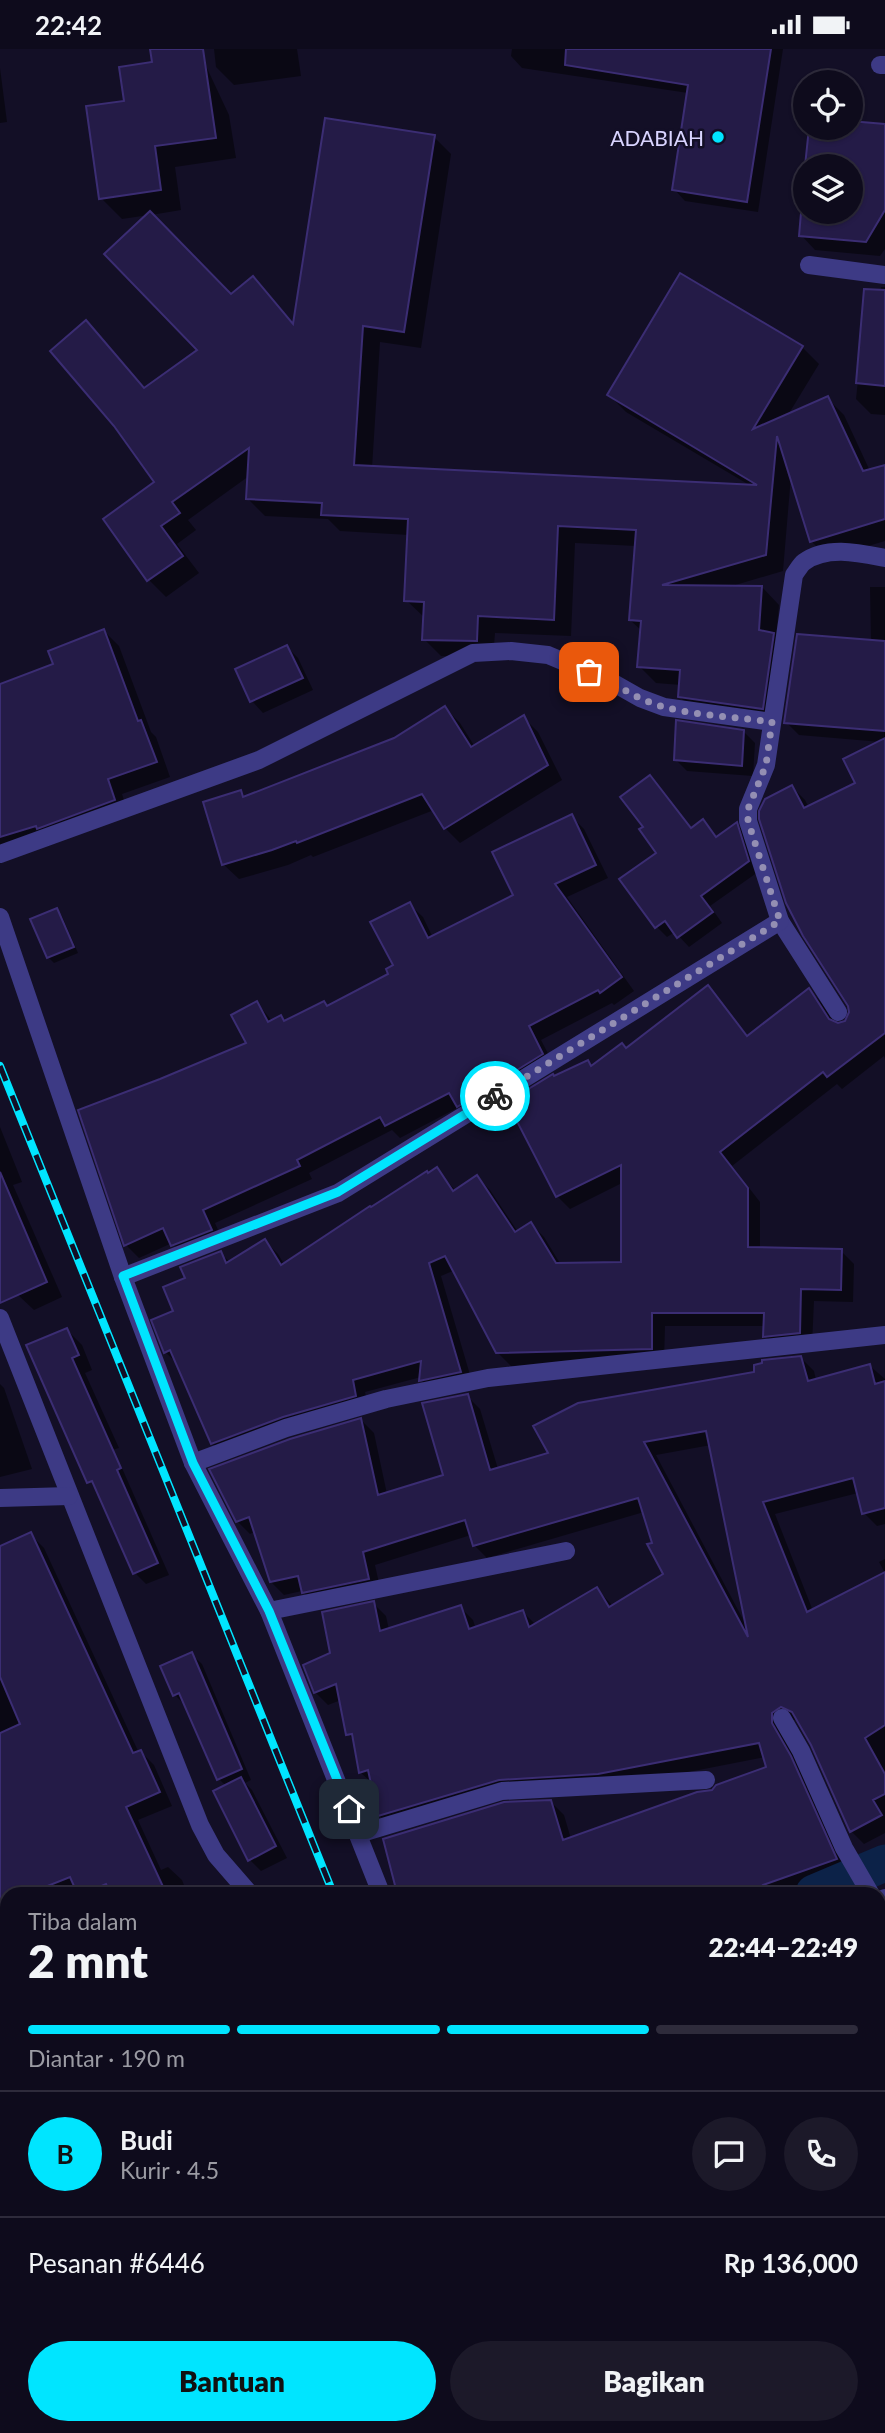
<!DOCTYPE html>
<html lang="id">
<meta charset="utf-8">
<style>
:root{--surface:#0e0b1c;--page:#1c1929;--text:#f1f3f6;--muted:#9b9ba3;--line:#2e2b3b;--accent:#00e5ff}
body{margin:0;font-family:Lato,sans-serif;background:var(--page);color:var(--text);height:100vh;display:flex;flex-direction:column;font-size:26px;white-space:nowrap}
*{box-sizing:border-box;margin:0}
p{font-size:23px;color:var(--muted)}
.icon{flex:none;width:38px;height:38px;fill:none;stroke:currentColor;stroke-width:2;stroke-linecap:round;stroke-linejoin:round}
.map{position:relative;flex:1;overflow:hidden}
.sheet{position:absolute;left:0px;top:1838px;width:886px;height:548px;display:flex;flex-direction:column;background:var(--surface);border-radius:21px 21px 0 0;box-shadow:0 2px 5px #0004,0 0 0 2px var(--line)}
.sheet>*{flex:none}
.tools{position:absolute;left:793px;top:21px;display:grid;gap:14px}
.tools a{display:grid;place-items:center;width:70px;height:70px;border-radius:50%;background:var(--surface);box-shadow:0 2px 5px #0004,0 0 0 2px var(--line);font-size:35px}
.pin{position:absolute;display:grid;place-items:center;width:60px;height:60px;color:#fff;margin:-30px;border-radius:14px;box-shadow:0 4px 10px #0006}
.courier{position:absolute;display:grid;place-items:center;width:70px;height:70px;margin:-35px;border:5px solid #00e5ff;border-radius:50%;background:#fff;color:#222;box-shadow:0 2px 9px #0007}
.headline em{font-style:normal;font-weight:800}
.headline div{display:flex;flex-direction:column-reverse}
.headline{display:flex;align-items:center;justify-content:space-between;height:119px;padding:0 28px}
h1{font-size:46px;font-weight:800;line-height:52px}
.bar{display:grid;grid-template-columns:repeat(4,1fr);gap:10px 7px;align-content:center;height:84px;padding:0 28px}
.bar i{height:9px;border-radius:5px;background:var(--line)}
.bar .current{background:var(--accent)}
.bar p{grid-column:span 4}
.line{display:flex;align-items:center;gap:18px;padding:0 28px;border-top:2px solid var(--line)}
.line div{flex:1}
.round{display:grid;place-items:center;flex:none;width:74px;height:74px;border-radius:37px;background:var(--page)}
.primary-button{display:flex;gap:14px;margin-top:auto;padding:14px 28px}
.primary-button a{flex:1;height:80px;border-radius:42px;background:var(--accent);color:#111;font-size:28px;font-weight:800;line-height:80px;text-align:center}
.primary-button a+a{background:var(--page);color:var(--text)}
.status{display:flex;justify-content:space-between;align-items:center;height:49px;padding:0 35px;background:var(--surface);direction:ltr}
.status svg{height:19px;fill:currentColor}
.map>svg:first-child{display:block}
.water{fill:#0c2248}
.shadow{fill:#0007;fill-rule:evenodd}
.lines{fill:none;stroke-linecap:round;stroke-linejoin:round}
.canal{stroke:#0c2248;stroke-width:37}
.building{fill:#241b47;stroke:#3b2d73;stroke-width:2;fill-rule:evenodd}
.minor{stroke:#3d3a85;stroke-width:18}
.tertiary{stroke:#3d3a85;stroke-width:18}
.rail-casing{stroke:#00e5ff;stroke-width:8}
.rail{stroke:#130f26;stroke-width:5;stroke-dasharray:16;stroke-linecap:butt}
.done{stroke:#948fb3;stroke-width:7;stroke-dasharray:0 12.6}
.route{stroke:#00e5ff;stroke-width:9}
.poi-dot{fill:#00e5ff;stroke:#130f26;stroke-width:2.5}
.labels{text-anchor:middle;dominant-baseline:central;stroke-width:5;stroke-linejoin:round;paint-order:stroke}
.poi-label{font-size:21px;fill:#d9d4ff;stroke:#130f26;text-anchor:end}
</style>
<div class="status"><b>22:42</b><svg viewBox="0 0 49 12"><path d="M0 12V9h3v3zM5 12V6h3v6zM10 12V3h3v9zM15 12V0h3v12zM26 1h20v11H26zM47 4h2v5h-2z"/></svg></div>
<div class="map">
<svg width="885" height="2384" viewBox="0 0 885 2384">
<rect width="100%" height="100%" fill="#130f26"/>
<g class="water">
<path d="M885 1935V2160L879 2163 878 1938Z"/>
<path d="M7 2324V2378H332L318 2384H0V2327Z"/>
</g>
<g class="shadow">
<path d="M152 0H198L229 66 236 109 175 118 181 161 151 166 231 247 252 229 295 276 434 88 451 105 421 299 380 293 372 419 751 437 626 363 609 346 802 298 819 315 788 366 827 349 844 366 870 422 885 418V492L828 509 811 492 791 427 783 522 732 537 762 538 779 556 776 588 790 602 779 676 697 665 680 648 681 636 656 634 639 617 642 582 630 571 636 497 575 494 571 587 495 584 493 609 441 607 424 590 425 569 406 551 409 486 340 482 328 470 265 467 248 450 249 427 188 471 196 481 177 495 199 524 166 548 149 531 157 433 86 273 145 340 200 301 149 166 122 170 101 149 126 54 154 15Z"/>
<path d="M214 0H297L301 27 234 36 216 18Z"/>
<path d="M512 0H783L758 163 685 152 674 140 688 44 522 19 511 7Z"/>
<path d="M0 19 7 73 0 74Z"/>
<path d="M885 76V215V200L880 207 815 201 801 186 805 138V163H850V117H807L810 79Z"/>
<path d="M881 238H885V366L871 365 856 350 862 292 876 293Z"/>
<path d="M870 538H885V1010L884 1007 842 1040 837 1035 732 1117 760 1153V1200L841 1202 854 1215 853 1253 814 1252 812 1296 778 1300 765 1287V1277H665L664 1312 511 1317 497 1303 455 1221 441 1227 473 1336 434 1344 421 1331V1328L365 1343 369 1360 225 1407 212 1394 178 1315 165 1303 187 1230 220 1204 230 1213 265 1192 278 1205 284 1215 437 1121 456 1142 477 1128 490 1141 518 1183 531 1175 544 1188 561 1216 623 1215 622 1134 570 1160 557 1147 554 1029 588 1013 593 1018 627 1001 708 939 749 988 809 941 822 954 836 975 840 976 849 970V956L792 738 805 751 809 759 858 735 881 693 799 686 786 673 871 593Z"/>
<path d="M104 582 119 597 151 683 156 688 170 728 122 745 129 766 0 807V637L55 616Z"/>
<path d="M287 598 298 609 313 641 263 664 252 652Z"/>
<path d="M445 659 460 674 475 698 523 668 538 683 562 731 460 794 445 779 434 761 313 808 311 806 288 816 239 830 223 815 240 743 246 749 395 690Z"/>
<path d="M743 682 755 694 753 727 687 722 676 711Z"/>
<path d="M650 728 692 780 703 773 718 789 737 775 746 785 758 823 710 857 722 874 689 898 675 883 667 888 657 878 622 830 659 804 645 779Z"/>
<path d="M571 767 584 780 608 829 567 848 634 942 614 956 612 954 541 991 555 1018 471 1070 459 1058 400 1089 392 1081 309 1124 312 1130 215 1174 224 1195 186 1209 172 1194 139 1209 126 1196 161 1031 248 995 257 954 273 973 281 968 286 974 328 958 391 926 395 917 409 855 423 868 433 889 515 847Z"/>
<path d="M56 861 62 867 78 904 54 914 48 908Z"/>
<path d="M0 1078 22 1133 13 1136 62 1248 34 1261 18 1246 0 1203Z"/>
<path d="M67 1281 82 1296 92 1321 85 1324 119 1399 86 1408Z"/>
<path d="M800 1308 814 1322 816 1331 870 1317 885 1330V1475L877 1477 864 1464 858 1444 775 1465 813 1562 885 1525V1784L864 1795 851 1782 813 1697 798 1670 789 1672 803 1722 849 1823 788 1844H399L385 1791 551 1753 564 1766 571 1790 712 1742 768 1719 765 1708 612 1738 513 1743 393 1780 380 1767 373 1735 360 1723 355 1692 348 1685 341 1651 328 1656 315 1643 332 1605 373 1554 386 1567 389 1581 460 1558 473 1571 476 1580 523 1563 536 1576 597 1540 613 1557 665 1526 644 1463 487 1509 474 1496 471 1486 375 1516 381 1543 316 1556 302 1542 284 1546 271 1533 254 1483 250 1485 237 1472 361 1371 374 1384 387 1445 446 1427 467 1347 480 1360 498 1420 550 1405ZM711 1396 746 1576 656 1406Z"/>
<path d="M0 1335 4 1339 32 1420 0 1428Z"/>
<path d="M110 1407 122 1419 169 1526 146 1535 135 1524Z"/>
<path d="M31 1486 44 1499 139 1704 141 1703 154 1716 172 1757 138 1771 161 1821 168 1818 182 1831 187 1844H7V2007H0V1499Z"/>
<path d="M885 1510V1524L879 1513Z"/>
<path d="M191 1605 202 1615 251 1731 245 1734 252 1741 287 1809 261 1822 250 1811 226 1737 219 1730 185 1656 175 1646Z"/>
<path d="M885 2273V2347L878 2331V2276Z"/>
<path d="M604 2378H724L730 2384H600L598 2380Z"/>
<path d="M844 2378H857L862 2384H827Z"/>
</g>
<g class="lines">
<path class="canal" d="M814 1844 885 1814"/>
</g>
<g class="building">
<path d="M150 0H203L216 89 155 97 161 141 99 150 86 57 124 52 119 18 152 13Z"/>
<path d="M566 0H771L747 153 672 141 688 36 565 16Z"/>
<path d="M325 69 435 86 404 283 363 277 354 416 757 436 607 346 680 224 803 297 753 380 828 347 863 422 885 416V470L810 493 777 387 766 506 662 536 762 537 759 581 774 584 763 660 678 648 680 621 637 618 641 572 629 571 636 481 558 477 554 571 478 567 477 592 422 591 424 553 404 552 408 470 321 466 322 454 246 450 249 399 172 453 180 464 161 477 183 507 147 532 103 470 154 433 114 377 50 302 86 271 144 339 197 301 104 205 150 162 231 245 253 227 293 275Z"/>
<path d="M850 72 885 75V161L866 193 799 187 805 118V163H850V117H805L809 79H850Z"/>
<path d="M864 240 885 241V337L856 334Z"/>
<path d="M104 580 138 672 141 671 157 713 108 730 115 751 37 780 36 777 0 788V635L53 615 48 602Z"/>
<path d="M797 585 885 592V682L784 674Z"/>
<path d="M287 596 303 629 250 653 235 620Z"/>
<path d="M445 657 471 698 524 666 548 716 444 780 422 745 297 794 296 792 272 801 222 816 203 753 241 741 243 748 394 689Z"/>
<path d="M676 671 744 681 742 717 674 711Z"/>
<path d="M885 689V984L827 1028 823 1023 720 1103 748 1139V1198L842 1200 841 1241 801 1240 800 1284 763 1288 764 1264H652V1300L496 1304 445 1207 429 1214 461 1323 419 1332 421 1312 353 1331 356 1347 283 1368 211 1395 170 1301 164 1304 151 1271 173 1262 163 1238 185 1229 180 1218 221 1202 226 1214 265 1190 281 1216 370 1157 371 1158 427 1122 428 1124 437 1118 453 1142 477 1126 515 1183 531 1173 556 1214 621 1213V1116L556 1148 507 1053 553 1025 554 1027 588 1011 591 1017 622 994 626 999 708 936 747 987 809 939 829 970 838 974 845 972 849 963 848 957 803 887 786 854 759 770V762L765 750 792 736 804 759 855 734 843 710Z"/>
<path d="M650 726 691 779 703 770 716 788 737 773 749 812 701 847 713 863 677 889 665 872 655 879 619 830 656 804 639 780 643 778 620 748Z"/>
<path d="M572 765 596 816 555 835 622 928 600 944 598 941 529 977 543 1005 457 1058 449 1044 385 1077 380 1068 297 1111 300 1117 203 1161 212 1181 171 1197 163 1179 124 1197 78 1061 160 1030 246 994 231 966 257 952 268 973 281 966 284 972 324 952 327 957 388 925 386 920 393 916 370 873 410 853 428 889 513 846 492 803Z"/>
<path d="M57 859 74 898 47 909 30 870Z"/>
<path d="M0 1123 47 1233 0 1254Z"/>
<path d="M67 1279 79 1306 72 1309 121 1419 117 1421 158 1514 133 1525 92 1432 87 1434 26 1296Z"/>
<path d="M801 1307 808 1332 870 1315 875 1335 885 1332V1459L862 1465 853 1429 763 1453 807 1563 885 1523V1676L865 1689 885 1725V1745L873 1751 882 1766 850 1783 811 1696 792 1663 781 1658 772 1664V1674L791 1707 837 1810 763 1836 767 1844H397L383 1790 504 1753 551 1751 563 1791 697 1743 712 1741 716 1736 766 1718 759 1694 598 1725 499 1731 378 1767 368 1721 359 1724 352 1685 346 1686 336 1635 314 1644 303 1616 330 1604 322 1563 374 1552 380 1582 461 1556 469 1580 523 1561 529 1578 597 1538 609 1558 663 1525 647 1495 652 1494 638 1449 473 1497 465 1471 363 1503 369 1530 302 1544 298 1527 270 1533 249 1468 236 1473 209 1420 290 1390 361 1369 378 1446 443 1426 422 1354 468 1345 490 1421 548 1404 533 1377 578 1354 754 1323V1316L762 1314V1311ZM706 1382 748 1588 644 1393Z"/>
<path d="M31 1483 133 1704 141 1701 160 1743 126 1758 166 1844H110L106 1835 85 1844H77L70 1828 30 1844H7V1855L0 1858V1684L20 1675 0 1628V1497Z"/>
<path d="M192 1603 242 1720 217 1731 179 1644 173 1647 160 1617Z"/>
<path d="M241 1728 276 1797 248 1812 213 1742Z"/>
</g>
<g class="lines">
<g class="minor">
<path d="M880 16H885"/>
<path d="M809 216 885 226"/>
<path d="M0 805 259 711 473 604 511 602 548 606 610 632 640 649 664 658 772 673"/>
<path d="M0 868 123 1228 193 1414 269 1562 381 1844"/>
<path d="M838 963 780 872 748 772V760L766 716 794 526C797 522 800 516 804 513 827 496 860 504 885 509"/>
<path d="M123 1228 338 1144 780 872"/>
<path d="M0 1269 200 1776 216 1806 249 1844"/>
<path d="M193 1414 286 1379 386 1350 488 1329 885 1286"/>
<path d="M0 1449 69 1447"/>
<path d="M269 1562 566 1502"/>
<path d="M782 1669 801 1702 844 1799 870 1844"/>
<path d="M359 1785 502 1742 706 1731"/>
</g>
<g class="tertiary">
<path d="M878 1852 885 1849"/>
<path d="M0 2208 7 2205"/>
<path d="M878 2218 885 2215"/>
<path d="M451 2384 465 2378"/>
</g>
<g class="rail-casing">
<g id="rail">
<path d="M0 1017 333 1844"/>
<path d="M548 2378 550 2384"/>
</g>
</g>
<use href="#rail" class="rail"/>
</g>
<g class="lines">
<path class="done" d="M495 1047 780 872 748 772V760L766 716 772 673C738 668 698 667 664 658 637 651 615 634 589 623"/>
<path class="route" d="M349 1760 269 1562 193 1414 123 1227 338 1143 495 1047"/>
</g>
<circle class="poi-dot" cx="718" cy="88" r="7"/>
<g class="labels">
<g class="poi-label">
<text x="704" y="88">ADABIAH</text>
</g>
</g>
</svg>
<div class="tools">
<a><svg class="icon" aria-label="locate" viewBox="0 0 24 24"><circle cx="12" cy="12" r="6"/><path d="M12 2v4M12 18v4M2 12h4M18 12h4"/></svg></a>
<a><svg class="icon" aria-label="layers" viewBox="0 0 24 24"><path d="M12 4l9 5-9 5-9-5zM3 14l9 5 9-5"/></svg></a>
</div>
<div class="pin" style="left:589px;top:623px;background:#ea580c"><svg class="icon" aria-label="bag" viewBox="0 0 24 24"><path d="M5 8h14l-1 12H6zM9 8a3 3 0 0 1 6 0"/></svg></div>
<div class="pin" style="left:349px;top:1760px;background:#1f2937"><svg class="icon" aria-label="home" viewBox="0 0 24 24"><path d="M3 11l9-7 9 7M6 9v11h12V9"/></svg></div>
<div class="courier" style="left:495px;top:1047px"><svg class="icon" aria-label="bike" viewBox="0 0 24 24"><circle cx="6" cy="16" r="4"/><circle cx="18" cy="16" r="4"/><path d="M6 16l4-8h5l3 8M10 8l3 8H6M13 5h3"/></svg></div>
<section class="sheet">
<div class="headline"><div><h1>2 mnt</h1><p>Tiba dalam</p></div><em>22:44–22:49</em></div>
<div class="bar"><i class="current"></i><i class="current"></i><i class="current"></i><i></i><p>Diantar · 190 m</p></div>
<div class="line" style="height:126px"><b class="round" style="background:var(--accent);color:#111">B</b><div><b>Budi</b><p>Kurir · 4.5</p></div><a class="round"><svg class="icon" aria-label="chat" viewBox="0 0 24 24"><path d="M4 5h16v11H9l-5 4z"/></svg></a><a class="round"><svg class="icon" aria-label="phone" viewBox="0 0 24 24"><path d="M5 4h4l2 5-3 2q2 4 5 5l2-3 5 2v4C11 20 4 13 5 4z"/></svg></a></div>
<div class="line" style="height:91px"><div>Pesanan #6446</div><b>Rp 136,000</b></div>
<div class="primary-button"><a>Bantuan</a><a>Bagikan</a></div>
</section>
</div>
